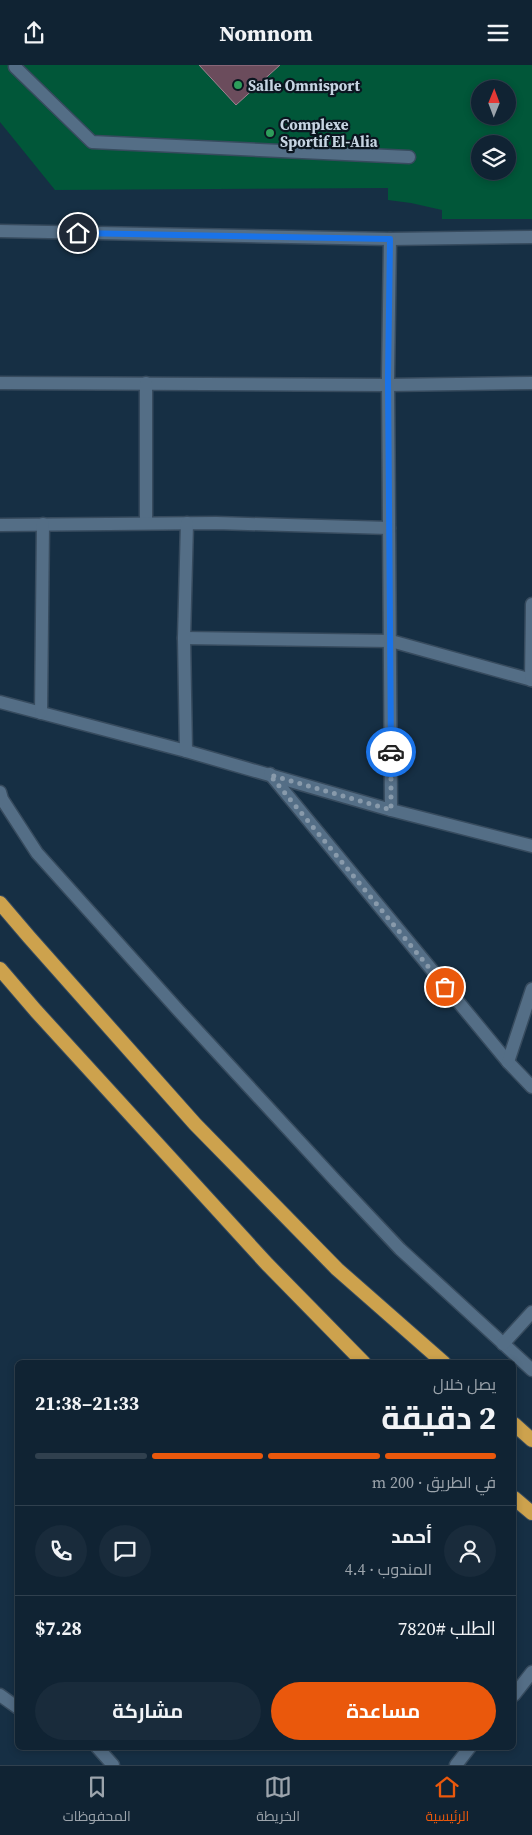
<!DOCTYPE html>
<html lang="ar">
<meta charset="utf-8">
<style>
:root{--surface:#102333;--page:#192b3b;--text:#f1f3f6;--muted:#9ca4ac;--line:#30404e;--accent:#ea580c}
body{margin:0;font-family:"Source Serif 4",Cairo,serif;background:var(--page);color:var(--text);direction:rtl;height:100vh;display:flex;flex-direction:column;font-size:19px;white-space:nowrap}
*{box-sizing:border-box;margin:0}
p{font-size:16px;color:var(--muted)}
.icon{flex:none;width:28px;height:28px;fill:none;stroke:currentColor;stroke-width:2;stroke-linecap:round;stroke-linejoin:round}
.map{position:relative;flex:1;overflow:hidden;direction:ltr}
.drawer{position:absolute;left:15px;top:1295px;width:501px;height:390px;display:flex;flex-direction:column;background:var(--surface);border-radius:8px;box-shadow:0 2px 8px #0003,0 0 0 1px var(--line);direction:rtl}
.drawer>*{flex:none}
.needle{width:32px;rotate:1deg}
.controls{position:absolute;left:471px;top:15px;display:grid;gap:10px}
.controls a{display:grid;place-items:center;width:45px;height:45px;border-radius:50%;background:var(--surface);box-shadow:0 2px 8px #0003,0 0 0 1px var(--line);font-size:25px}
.pin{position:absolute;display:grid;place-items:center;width:42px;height:42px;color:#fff;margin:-21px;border:2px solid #fff;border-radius:50%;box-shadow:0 1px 5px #0007}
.courier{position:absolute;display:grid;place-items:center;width:50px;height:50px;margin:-25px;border:4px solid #1a73e8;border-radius:50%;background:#fff;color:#222;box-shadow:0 1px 6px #0007}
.summary em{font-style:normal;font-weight:700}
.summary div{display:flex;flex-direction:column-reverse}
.summary{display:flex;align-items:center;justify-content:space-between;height:85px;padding:0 20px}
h1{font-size:32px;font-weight:700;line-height:38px}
.bar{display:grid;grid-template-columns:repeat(4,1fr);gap:8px 5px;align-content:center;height:60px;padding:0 20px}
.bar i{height:6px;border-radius:4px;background:var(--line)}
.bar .on{background:var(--accent)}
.bar p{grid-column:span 4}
.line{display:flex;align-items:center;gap:12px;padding:0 20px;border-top:1px solid var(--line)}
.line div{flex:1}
.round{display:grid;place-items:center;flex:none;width:52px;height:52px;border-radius:26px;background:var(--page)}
.cta{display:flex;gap:10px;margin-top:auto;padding:10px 20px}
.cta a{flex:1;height:58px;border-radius:30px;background:var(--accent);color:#fff;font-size:20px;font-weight:700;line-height:58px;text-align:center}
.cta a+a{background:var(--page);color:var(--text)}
header{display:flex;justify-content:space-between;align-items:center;height:65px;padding:0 20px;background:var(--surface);font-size:22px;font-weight:700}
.dock{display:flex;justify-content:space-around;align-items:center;height:70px;border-top:1px solid var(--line);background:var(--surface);font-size:14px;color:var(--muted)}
.dock a{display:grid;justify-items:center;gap:2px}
.dock .on{color:var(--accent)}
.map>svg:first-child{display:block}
.green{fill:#015739;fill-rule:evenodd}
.building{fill:#6b4c5c;stroke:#a38092}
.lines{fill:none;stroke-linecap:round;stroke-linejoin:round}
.service-casing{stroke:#374b5e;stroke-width:15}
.minor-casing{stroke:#374b5e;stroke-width:15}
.trunk-casing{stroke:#374b5e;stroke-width:16}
.service{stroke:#546e86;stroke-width:12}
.minor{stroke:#546e86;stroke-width:12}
.trunk{stroke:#cda24d;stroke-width:14}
.done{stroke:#889aab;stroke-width:5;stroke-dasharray:0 9}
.route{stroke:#1a73e8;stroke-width:6}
.leisure-dot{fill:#2e9e5b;stroke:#0b1620;stroke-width:2}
.labels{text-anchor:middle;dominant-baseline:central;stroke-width:4.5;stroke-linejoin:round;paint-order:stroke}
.poi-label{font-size:15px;font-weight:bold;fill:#c6d4e2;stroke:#0b1620;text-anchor:start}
</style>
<header><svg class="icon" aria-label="menu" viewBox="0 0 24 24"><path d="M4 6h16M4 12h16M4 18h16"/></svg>Nomnom<svg class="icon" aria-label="share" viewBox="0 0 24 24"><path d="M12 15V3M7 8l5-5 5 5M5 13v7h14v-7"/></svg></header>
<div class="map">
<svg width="532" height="1700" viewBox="0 0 532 1700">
<rect width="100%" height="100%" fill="#162f44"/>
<path class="green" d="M0 0H532V154H442V145L411 138 388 135V123L55 125 0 57ZM480 24H508V51H480ZM480 79H508V106H480Z"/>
<path class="building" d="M199 0H280L236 40Z"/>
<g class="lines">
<g class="service-casing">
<path id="service" d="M15 2 92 77 409 92"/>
</g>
<g class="minor-casing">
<g id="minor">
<path d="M0 166 390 174 532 172"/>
<path d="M390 174 388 313 391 745"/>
<path d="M0 318 388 320 532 318"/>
<path d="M146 458V318"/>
<path d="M0 460 216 458 389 463"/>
<path d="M184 573 391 576 532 615"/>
<path d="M531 615 532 539"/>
<path d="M0 637 186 686 391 745 532 781"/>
<path d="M41 648 43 459"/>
<path d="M186 686 184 573 187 458"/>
<path d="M270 709 508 997 532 1022"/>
<path d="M0 727 2 734 37 788 179 946 335 1115 400 1184 532 1305"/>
<path d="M508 997 532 924"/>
<path d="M503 1279 532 1247"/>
<path d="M0 1630 18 1643"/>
<path d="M514 1630 532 1607"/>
<path d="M97 1682 113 1700"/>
<path d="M456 1700 470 1682"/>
</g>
</g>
<g class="trunk-casing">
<g id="trunk">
<path d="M0 838 29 872 195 1059 337 1204 444 1298"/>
<path d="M0 904 36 946 267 1199 364 1298"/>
<path d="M514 1359 532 1375"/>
<path d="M514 1433 532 1448"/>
</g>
</g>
<use href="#service" class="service"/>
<use href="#minor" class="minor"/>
<use href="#trunk" class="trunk"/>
</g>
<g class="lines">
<path class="done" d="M391 687V745L270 710 445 922"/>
<path class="route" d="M78 168 390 174 388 313 391 687"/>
</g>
<g class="leisure-dot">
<circle cx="238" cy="20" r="5"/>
<circle cx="270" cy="68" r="5"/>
</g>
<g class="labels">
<g class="poi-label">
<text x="248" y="20">Salle Omnisport</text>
<text x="280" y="59">Complexe<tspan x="280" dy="17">Sportif El-Alia</tspan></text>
</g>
</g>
</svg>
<div class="controls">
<a><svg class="needle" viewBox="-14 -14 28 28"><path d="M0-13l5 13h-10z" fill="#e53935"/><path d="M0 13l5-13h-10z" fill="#9ca4ac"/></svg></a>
<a><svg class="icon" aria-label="layers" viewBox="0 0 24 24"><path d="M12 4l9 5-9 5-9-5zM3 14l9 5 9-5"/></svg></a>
</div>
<div class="pin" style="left:445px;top:922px;background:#ea580c"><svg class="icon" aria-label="bag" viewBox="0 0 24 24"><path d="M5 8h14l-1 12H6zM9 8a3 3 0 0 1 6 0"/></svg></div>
<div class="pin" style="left:78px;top:168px;background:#1f2937"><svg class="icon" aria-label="home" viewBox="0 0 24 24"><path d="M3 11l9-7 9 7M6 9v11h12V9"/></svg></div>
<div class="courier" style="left:391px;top:687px"><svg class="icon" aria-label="car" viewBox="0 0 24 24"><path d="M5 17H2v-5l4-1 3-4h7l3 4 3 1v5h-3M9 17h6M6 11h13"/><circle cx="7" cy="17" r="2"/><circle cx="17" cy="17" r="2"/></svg></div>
<section class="drawer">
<div class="summary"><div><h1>2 دقيقة</h1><p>يصل خلال</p></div><em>21:33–21:38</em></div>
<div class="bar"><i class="on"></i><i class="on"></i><i class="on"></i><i></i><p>في الطريق · 200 m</p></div>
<div class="line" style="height:90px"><a class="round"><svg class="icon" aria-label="person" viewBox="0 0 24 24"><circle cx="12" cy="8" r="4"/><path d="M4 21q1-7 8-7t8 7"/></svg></a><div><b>أحمد</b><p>المندوب · 4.4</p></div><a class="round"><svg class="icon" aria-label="chat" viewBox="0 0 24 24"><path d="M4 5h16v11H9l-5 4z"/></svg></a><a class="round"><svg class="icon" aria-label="phone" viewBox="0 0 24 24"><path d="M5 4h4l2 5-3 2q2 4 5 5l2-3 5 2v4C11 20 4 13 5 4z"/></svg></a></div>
<div class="line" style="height:65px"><div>الطلب #7820</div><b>$7.28</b></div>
<div class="cta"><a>مساعدة</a><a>مشاركة</a></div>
</section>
</div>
<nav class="dock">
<a class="on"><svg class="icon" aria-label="home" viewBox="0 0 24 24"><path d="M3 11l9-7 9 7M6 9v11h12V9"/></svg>الرئيسية</a>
<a><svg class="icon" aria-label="map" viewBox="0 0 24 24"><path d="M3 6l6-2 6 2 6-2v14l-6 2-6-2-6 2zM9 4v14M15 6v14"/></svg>الخريطة</a>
<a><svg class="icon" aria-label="saved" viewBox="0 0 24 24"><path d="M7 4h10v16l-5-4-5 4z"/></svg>المحفوظات</a>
</nav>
